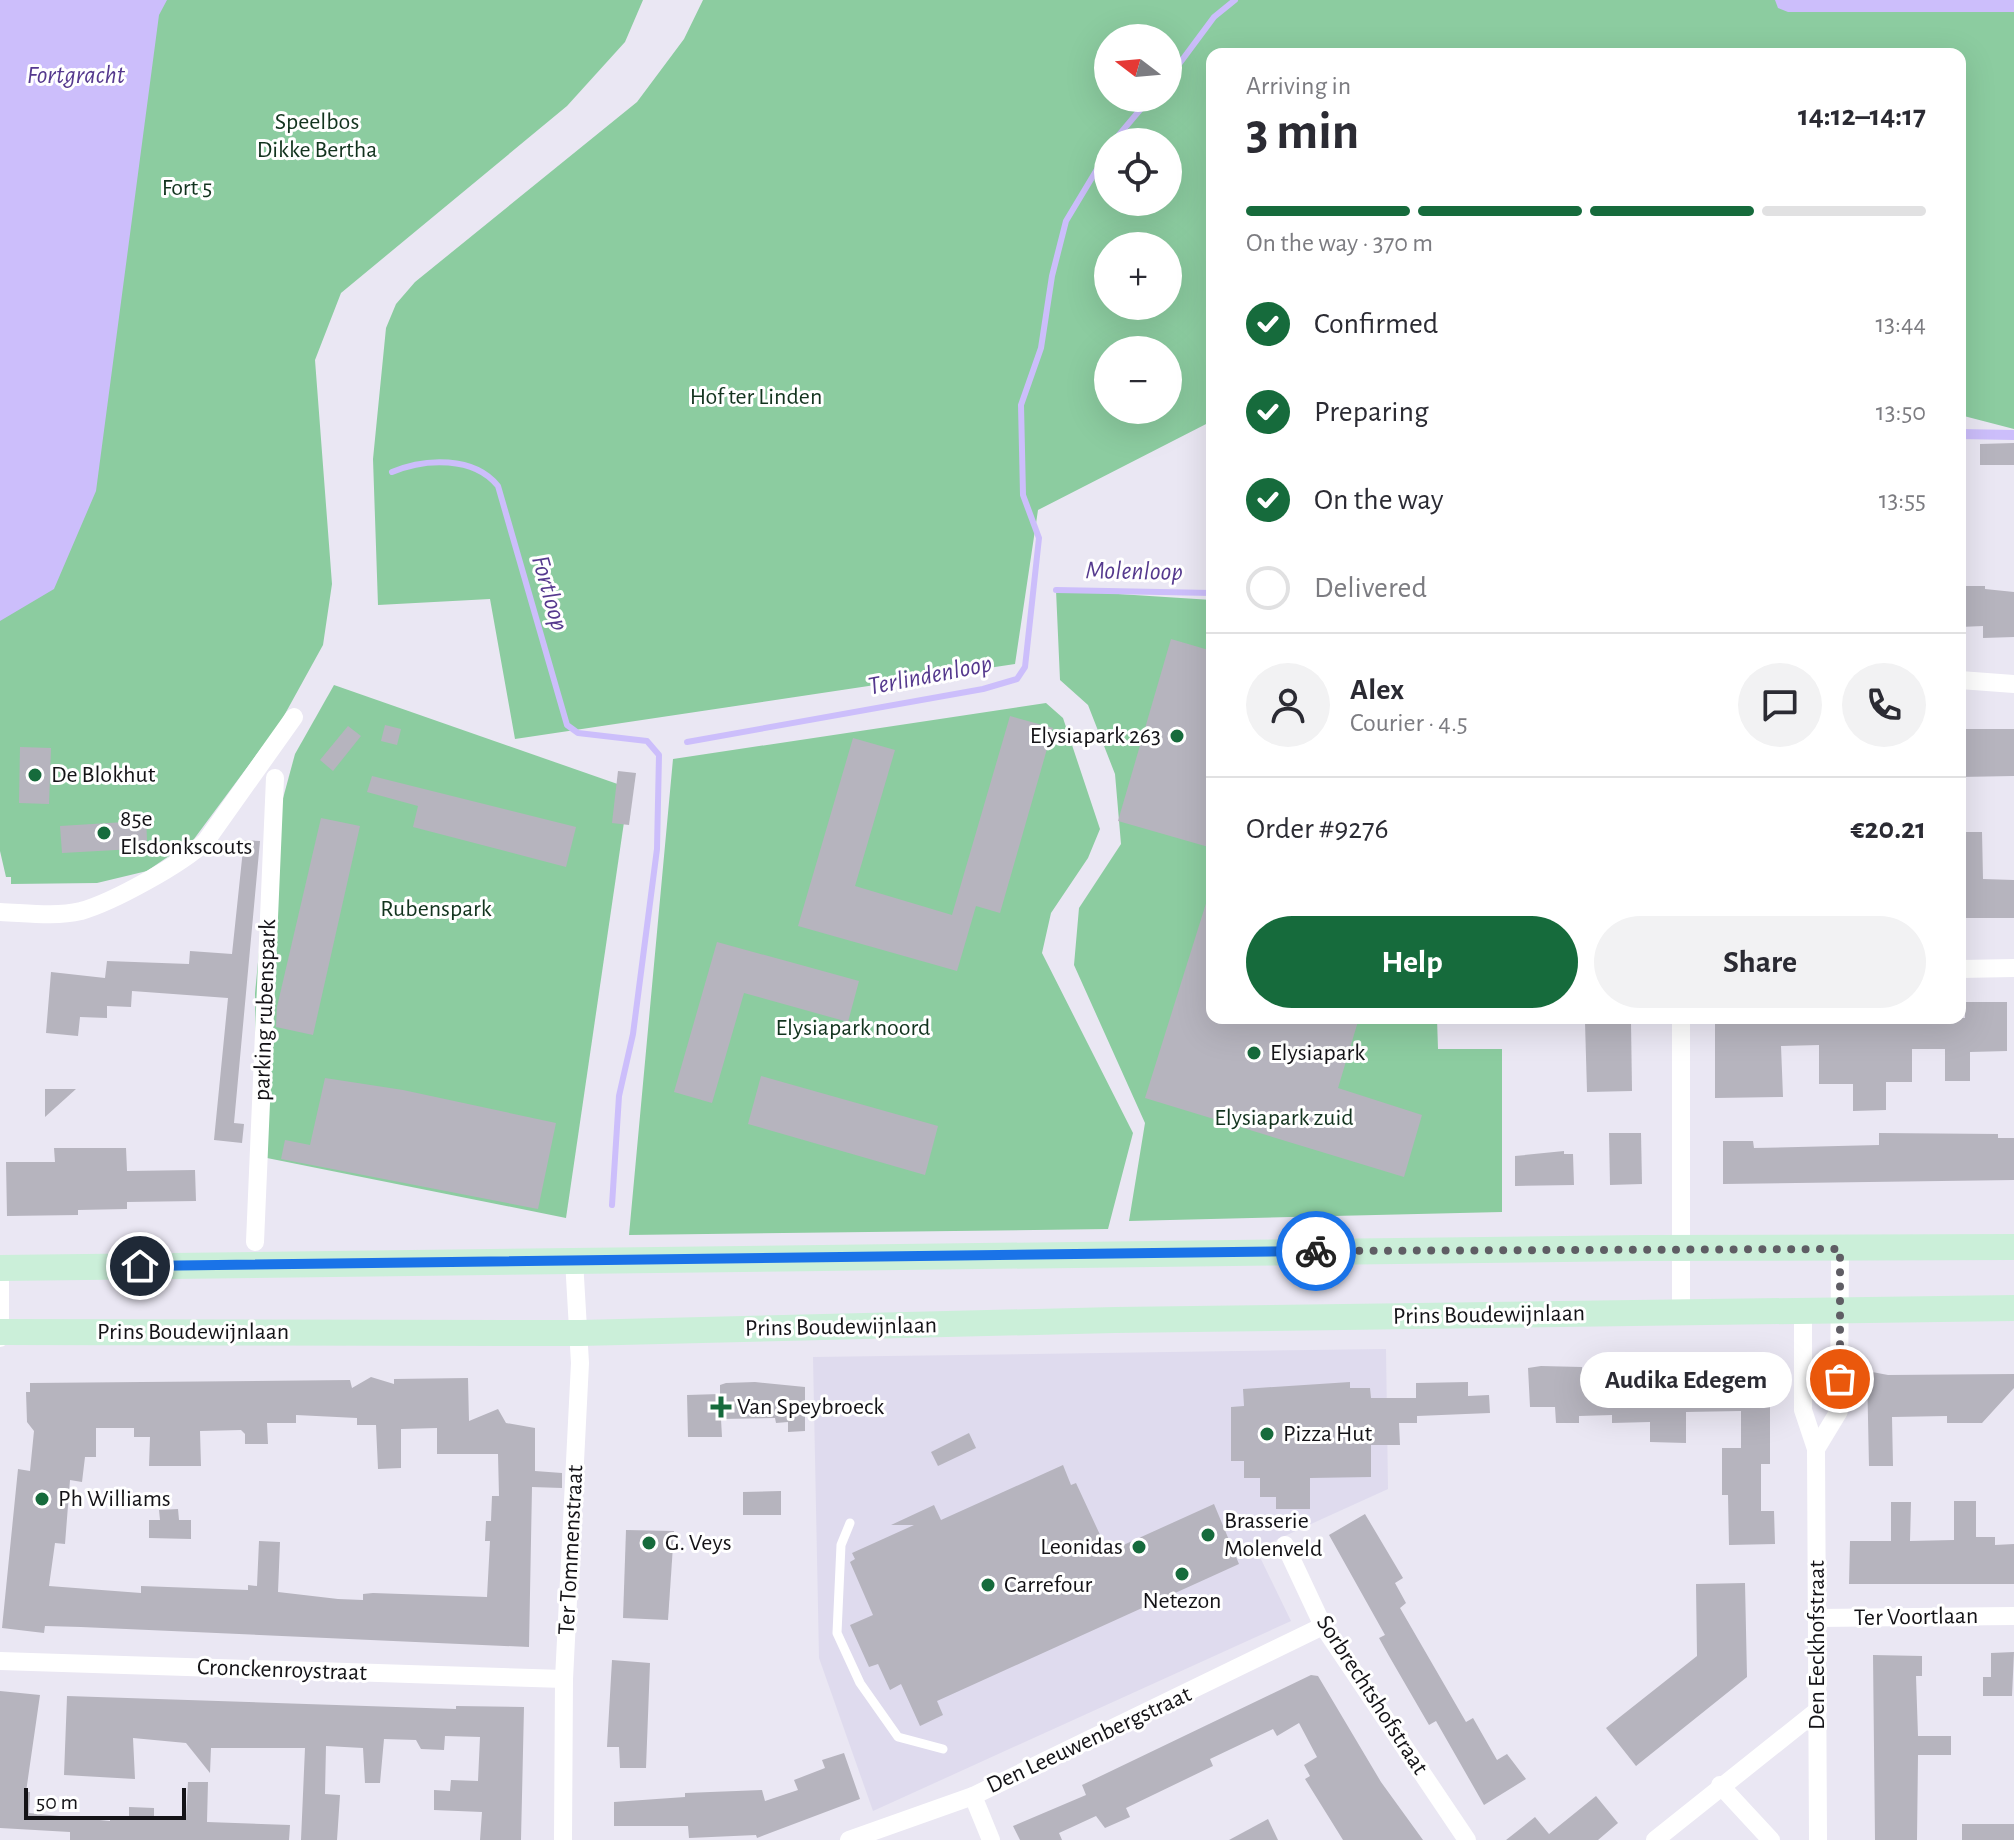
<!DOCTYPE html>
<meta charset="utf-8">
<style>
:root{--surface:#fff;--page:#f2f2f3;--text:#2b2b33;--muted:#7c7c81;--line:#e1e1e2;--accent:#166b3c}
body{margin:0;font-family:"Alegreya Sans",sans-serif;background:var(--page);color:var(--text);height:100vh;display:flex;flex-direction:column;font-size:30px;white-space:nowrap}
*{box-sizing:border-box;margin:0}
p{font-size:26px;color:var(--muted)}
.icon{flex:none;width:44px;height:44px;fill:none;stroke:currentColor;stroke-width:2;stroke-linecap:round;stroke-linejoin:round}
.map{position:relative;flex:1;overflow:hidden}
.details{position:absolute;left:1206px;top:48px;width:760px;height:976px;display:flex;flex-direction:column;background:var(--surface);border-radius:16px;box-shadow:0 8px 32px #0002}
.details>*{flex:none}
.needle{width:52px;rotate:286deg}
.buttons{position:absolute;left:1094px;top:24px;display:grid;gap:16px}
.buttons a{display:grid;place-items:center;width:88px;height:88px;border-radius:50%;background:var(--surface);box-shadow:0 8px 32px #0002;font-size:40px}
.scale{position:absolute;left:24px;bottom:20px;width:162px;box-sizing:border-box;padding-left:8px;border:4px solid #141317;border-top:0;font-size:22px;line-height:28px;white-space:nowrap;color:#141317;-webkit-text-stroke:6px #fff;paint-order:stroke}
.pin{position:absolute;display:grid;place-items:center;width:68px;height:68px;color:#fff;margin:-34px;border:4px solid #fff;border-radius:50%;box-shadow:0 2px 8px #0007}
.courier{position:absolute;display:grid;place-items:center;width:80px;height:80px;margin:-40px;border:6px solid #1a73e8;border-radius:50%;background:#fff;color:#222;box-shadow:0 2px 10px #0007}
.bubble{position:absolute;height:56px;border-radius:28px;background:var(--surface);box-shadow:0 8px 32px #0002;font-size:26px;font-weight:600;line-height:56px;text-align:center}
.overview em{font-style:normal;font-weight:600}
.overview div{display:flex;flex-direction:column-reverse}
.overview{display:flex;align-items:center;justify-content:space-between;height:136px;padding:0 40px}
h1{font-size:52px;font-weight:600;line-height:60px}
.bar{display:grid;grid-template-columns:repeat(4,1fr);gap:12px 8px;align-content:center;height:96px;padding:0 40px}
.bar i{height:10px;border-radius:6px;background:var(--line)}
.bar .current{background:var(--accent)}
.bar p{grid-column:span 4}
.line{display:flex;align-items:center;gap:20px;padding:0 40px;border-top:2px solid var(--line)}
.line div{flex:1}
.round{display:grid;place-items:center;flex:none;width:84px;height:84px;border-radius:42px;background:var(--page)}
ol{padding:0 40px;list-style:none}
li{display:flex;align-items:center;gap:24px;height:88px}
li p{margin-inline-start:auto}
li .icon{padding:8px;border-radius:50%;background:var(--accent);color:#fff;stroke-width:4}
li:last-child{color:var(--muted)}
li i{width:44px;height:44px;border:4px solid var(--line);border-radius:50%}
.primary-button{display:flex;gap:16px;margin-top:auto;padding:16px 40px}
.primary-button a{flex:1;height:92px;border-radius:48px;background:var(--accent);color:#fff;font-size:32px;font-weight:600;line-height:92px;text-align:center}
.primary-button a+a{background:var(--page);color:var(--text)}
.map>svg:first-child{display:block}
.built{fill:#dfdbee}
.green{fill:#8ccca0;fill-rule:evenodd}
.water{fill:#ccbefb}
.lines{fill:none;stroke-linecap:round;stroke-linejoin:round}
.stream{stroke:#ccbefb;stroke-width:6}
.building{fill:#b6b4be;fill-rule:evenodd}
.lane{stroke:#fff;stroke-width:9}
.street{stroke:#fff;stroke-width:18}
.secondary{stroke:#cbefd9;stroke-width:26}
.done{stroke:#5f5d64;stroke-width:8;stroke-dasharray:0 14.4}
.route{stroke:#1a73e8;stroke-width:10}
.poi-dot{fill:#166b3c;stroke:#fff;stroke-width:3}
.labels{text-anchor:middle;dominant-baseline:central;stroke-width:6;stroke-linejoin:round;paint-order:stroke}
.park-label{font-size:24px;fill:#12331e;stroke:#fff}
.poi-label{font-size:24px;fill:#141317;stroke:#fff;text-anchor:start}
.street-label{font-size:24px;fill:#141317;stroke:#fff}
.water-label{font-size:26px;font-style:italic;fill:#55398e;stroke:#fff}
</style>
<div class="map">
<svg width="2014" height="1840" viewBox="0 0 2014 1840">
<rect width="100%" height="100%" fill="#eae7f3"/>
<path class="built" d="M1386 1349 1388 1489 1256 1549 1291 1621 873 1811 819 1658 813 1357Z"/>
<g class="green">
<path d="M0 0H643L625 42 567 106 341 293 315 360 332 584 323 645 280 723 194 839 147 871 97 883 11 884V877H6L0 851Z"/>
<path d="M703 0H2014V429L1960 415V54H1212V421L1038 510 1015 664 515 739 490 599 378 605 373 459 386 328 396 304 415 282 637 102 684 39ZM1108 38H1168V98H1108ZM1108 142H1168V202H1108ZM1108 246H1168V306H1108ZM1108 350H1168V410H1108Z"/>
<path d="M1056 590 1212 600V1018H1437L1438 1049H1502V1212L1129 1221 1145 1123 1074 965 1079 908 1121 844 1115 774 1088 705 1060 680Z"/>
<path d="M334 685 629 788 566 1218 257 1156 255 993 269 850 295 754Z"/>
<path d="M1046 703 1063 718 1100 829 1088 858 1051 913 1042 953 1133 1133 1108 1229 629 1235 673 759Z"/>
</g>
<g class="water">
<path d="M0 0H167L159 15 96 491 54 589 0 621Z"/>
<path d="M1775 0H2014V12H1788L1778 8Z"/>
<path d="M1960 429 2014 430V440L1960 439Z"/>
</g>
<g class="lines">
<g class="stream">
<path d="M1168 79 1214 17 1235 0"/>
<path d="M1113 142 1150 98"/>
<path d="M392 472C425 458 474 456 498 486L567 725 578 733 647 741 659 755 657 849 633 1034 619 1096 612 1205"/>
<path d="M1056 590 1212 593"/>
<path d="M687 742 983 689 1017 679 1025 667 1039 538 1023 495 1021 405 1041 348 1052 276 1066 221 1108 151"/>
</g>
</g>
<g class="building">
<path d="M2014 443V465H1980V444Z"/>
<path d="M1960 586H1985V589L2014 592V637L1983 638V626L1960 627Z"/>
<path d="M1171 639 1212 651V848L1118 821Z"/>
<path d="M1010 716 1053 728 1000 913 976 906 957 971 798 926 853 738 895 750 855 886 952 915Z"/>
<path d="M385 725 401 729 397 745 381 741Z"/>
<path d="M348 726 361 736 333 771 320 760Z"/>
<path d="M1960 729H2014V776L1960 777Z"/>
<path d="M20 747 51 748 49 804 19 803Z"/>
<path d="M618 771 636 773 629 825 612 823Z"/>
<path d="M372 776 576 827 566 867 413 827 418 806 367 792Z"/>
<path d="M146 814 147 841H134V849L62 853 60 826 125 822V815Z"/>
<path d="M321 818 360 826 313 1035 276 1027 277 1007Z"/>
<path d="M1960 832H1982L1983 879 2014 880V918H1963Z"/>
<path d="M244 840 260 841 234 1123 244 1124 242 1143 214 1140 228 998 132 991 131 1007 107 1006V1018L80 1017 78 1036 46 1033 51 972 105 978 107 961 189 964 190 951 232 954Z"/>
<path d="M1208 897H1212V1018H1359L1338 1088 1422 1115 1404 1177 1145 1098Z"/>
<path d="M717 942 859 981 848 1022 744 993 712 1103 674 1092Z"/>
<path d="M1965 1002H2007V1051L1970 1052V1081H1945V1049H1912V1082H1886V1110L1853 1111V1084H1819V1045L1781 1046 1783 1097 1715 1098V1018H1965Z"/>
<path d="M1585 1022H1631L1632 1091 1587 1092Z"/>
<path d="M761 1076 938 1126 925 1175 748 1124Z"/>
<path d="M325 1078 403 1090 556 1123 538 1209 281 1159 285 1140 310 1145Z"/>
<path d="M45 1089H76L45 1117Z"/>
<path d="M1609 1133H1641L1642 1184 1610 1185Z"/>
<path d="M1879 1133 1998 1134V1138H2014V1180L1723 1184V1141H1753L1754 1148 1879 1145Z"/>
<path d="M54 1148H126L127 1171 195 1170 196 1201 127 1202V1209L78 1210V1215L7 1216 6 1162H55Z"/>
<path d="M1564 1151V1154H1573L1574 1185 1515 1186V1156Z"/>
<path d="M1541 1366 1582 1367V1388H1616V1367H1648V1378L1659 1379 1744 1377V1381H1770V1464H1761V1511H1774L1775 1544 1729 1545 1728 1495H1722V1448H1741V1411L1686 1412V1443L1650 1442V1422L1612 1423V1415L1579 1416V1423H1556L1555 1407H1530L1528 1368Z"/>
<path d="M1867 1371 1888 1375 2014 1374V1388L1982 1423H1947V1416L1892 1417 1893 1466H1869Z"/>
<path d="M371 1377 394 1384V1379L468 1378 469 1421 498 1409 506 1423 535 1428V1471L562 1473V1488L532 1487 529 1647 81 1627 45 1626 44 1633 2 1628 18 1469 30 1471 34 1431 27 1422 26 1392H30V1383L350 1380 352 1388ZM296 1415 357 1418V1425H376L378 1469 401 1468V1429L437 1428V1454H498L499 1496H492L491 1521H486L485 1541H490L487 1597 373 1593 363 1594V1600L338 1599 278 1592 280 1542 259 1541 257 1586 248 1585V1590L141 1586V1593L49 1586 55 1543 65 1544 70 1480 82 1482 85 1457H96V1428H134V1437H150L149 1466H201L200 1431 241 1430 245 1434V1444H268L267 1423H296Z"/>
<path d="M755 1382 805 1387V1431L788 1432V1422L776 1423 775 1418 721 1419 722 1437H688L687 1395 720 1394V1385L726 1383Z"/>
<path d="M1350 1382V1388H1370L1371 1398H1416V1383L1468 1382V1396L1489 1395 1490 1413 1417 1416V1423H1399L1400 1445H1371V1477L1310 1478V1509H1276V1497H1260V1478H1244V1461H1231V1407L1244 1406 1243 1389Z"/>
<path d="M969 1433 976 1448 938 1466 931 1452Z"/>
<path d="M1063 1465 1071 1485 1076 1483 1108 1552 1214 1504 1239 1564 937 1701 943 1715 920 1726 901 1684 890 1690 878 1664 869 1667 850 1625 873 1615 850 1562 855 1559 852 1553 914 1525H891L934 1505 941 1520Z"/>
<path d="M781 1491V1515H743V1492Z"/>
<path d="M1954 1501H1976V1537H1995V1545L2014 1544V1584H1849L1850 1541H1891V1502H1911L1910 1541 1954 1540Z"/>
<path d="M178 1509 179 1520H191V1539L149 1538V1520H160L159 1510Z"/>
<path d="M1365 1514 1403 1578 1395 1583 1406 1603 1400 1608 1466 1722 1473 1718 1497 1760 1507 1754 1526 1779 1484 1805 1436 1721 1429 1725 1389 1656 1379 1638 1385 1635 1329 1535Z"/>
<path d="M626 1530 674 1531 668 1620 623 1618Z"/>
<path d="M1745 1583 1747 1677 1636 1766 1606 1728 1697 1656 1696 1584Z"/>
<path d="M2014 1652 2012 1696H1983V1677H1991V1653Z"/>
<path d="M1873 1655 1922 1656V1676H1916L1918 1736H1951V1755H1918L1917 1840H1875Z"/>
<path d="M612 1660 650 1663 646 1768H620L619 1747H607Z"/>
<path d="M1311 1675 1318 1676 1381 1782 1423 1840H1343L1305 1779 1310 1776 1304 1765 1317 1757 1299 1723 1277 1736 1273 1729 1210 1759 1213 1766 1126 1808 1130 1817 1105 1828 1096 1816 1059 1833 1062 1840H1020L1013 1826 1086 1795 1082 1785Z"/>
<path d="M0 1691 40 1695 26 1792H30L29 1813 110 1821V1817L129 1818V1807L154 1808V1817L186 1818 188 1782H208L207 1822 290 1825 289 1840H70V1832L0 1828Z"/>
<path d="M67 1696 456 1709V1706L524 1707 521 1840H480L482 1812 434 1810V1790L450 1791 451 1780 478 1781 480 1737 445 1736 444 1750 421 1749 416 1740 384 1739 380 1783H365L363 1748 326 1746 325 1794 340 1795 337 1840H301L305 1748H211L210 1773 186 1743 133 1738 135 1779 64 1775Z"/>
<path d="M844 1753 860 1799 757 1838 756 1835 689 1838 688 1826H614V1802L685 1797V1793L762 1790 765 1801 798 1790 794 1780 825 1768 822 1760Z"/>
<path d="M1596 1796 1618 1823 1598 1840H1506L1535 1817 1549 1834Z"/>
<path d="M1268 1819 1278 1840H1229Z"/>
<rect x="1962" y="1824" width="52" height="16"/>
</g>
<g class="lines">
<path class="lane" d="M850 1523 841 1545 837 1633 860 1683 898 1737 943 1749"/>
<g class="street">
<path d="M1960 680 2014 684"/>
<path d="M0 912C27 913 55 917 81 911 113 902 182 864 206 841L294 717"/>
<path d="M1960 969 2014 968"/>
<path d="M1681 1018V1311"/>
<path d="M255 1242 275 778"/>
<path d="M1803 1310V1410L1816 1449 1818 1840"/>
<path d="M0 1338V1268"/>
<path d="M1816 1449 1839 1411 1840 1249"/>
<path d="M1285 1545 1323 1626 1467 1840"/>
<path d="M1817 1618 2014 1616"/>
<path d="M0 1661 564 1679"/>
<path d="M1720 1785 1771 1840"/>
<path d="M973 1796 991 1840"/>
<path d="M563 1840 564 1679 580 1363 574 1260"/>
<path d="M849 1840 973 1796 1323 1626"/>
<path d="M1655 1840 1818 1710"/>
</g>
<g class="secondary">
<path d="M0 1268 1643 1248 2014 1247"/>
<path d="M0 1332 580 1333 1115 1320 2014 1308"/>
</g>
</g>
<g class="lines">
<path class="done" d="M1316 1251 1840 1249V1379"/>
<path class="route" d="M140 1266 1316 1251"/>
</g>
<g class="poi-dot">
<circle cx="1177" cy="736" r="8"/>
<circle cx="35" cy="775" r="8"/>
<circle cx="104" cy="833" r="8"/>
<circle cx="1254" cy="1053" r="8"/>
<path d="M717 1395h8v8h8v8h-8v8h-8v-8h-8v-8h8z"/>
<circle cx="1267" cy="1434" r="8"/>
<circle cx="42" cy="1499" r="8"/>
<circle cx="1208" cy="1535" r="8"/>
<circle cx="649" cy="1543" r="8"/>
<circle cx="1139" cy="1547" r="8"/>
<circle cx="1182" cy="1574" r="8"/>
<circle cx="988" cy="1585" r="8"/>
</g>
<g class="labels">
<g class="park-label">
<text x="317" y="122">Speelbos<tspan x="317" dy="28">Dikke Bertha</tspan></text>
<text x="187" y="188">Fort 5</text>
<text x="756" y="397">Hof ter Linden</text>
<text x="436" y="909">Rubenspark</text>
<text x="853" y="1028">Elysiapark noord</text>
<text x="1284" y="1118">Elysiapark zuid</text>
</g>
<g class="poi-label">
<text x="1161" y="736" text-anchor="end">Elysiapark 263</text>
<text x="51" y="775">De Blokhut</text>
<text x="120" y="819">85e<tspan x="120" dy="28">Elsdonkscouts</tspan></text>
<text x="1270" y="1053">Elysiapark</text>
<text x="737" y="1407">Van Speybroeck</text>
<text x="1283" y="1434">Pizza Hut</text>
<text x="58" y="1499">Ph Williams</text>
<text x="1224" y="1521">Brasserie<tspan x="1224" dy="28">Molenveld</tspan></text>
<text x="665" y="1543">G. Veys</text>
<text x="1123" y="1547" text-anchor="end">Leonidas</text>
<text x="1004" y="1585">Carrefour</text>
<text x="1182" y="1601" text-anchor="middle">Netezon</text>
</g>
<g class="street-label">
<text transform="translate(265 1010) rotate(-88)">parking rubenspark</text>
<text transform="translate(1489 1315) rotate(-1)">Prins Boudewijnlaan</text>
<text transform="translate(841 1327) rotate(-1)">Prins Boudewijnlaan</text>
<text x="193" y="1332">Prins Boudewijnlaan</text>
<text transform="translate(571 1550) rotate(-87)">Ter Tommenstraat</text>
<text transform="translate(1916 1617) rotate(-1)">Ter Voortlaan</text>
<text transform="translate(1817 1645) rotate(-90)">Den Eeckhofstraat</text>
<text transform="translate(282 1670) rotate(2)">Cronckenroystraat</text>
<text transform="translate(1372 1695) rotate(57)">Sorbrechtshofstraat</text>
<text transform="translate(1089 1740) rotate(-25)">Den Leeuwenbergstraat</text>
</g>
<g class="water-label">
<text x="76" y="75">Fortgracht</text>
<text transform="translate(1134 571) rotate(1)">Molenloop</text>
<text transform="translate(550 593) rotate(74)">Fortloop</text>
<text transform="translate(930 675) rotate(-11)">Terlindenloop</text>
</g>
</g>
</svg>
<div class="buttons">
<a><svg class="needle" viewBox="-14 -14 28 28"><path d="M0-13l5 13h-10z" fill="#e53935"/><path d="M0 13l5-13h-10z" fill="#7c7c81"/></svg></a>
<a><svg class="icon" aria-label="locate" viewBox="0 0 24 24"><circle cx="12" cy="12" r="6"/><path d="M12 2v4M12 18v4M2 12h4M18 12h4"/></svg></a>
<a>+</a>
<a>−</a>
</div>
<div class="scale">50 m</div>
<div class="pin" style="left:1840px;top:1379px;background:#ea580c"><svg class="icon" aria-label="bag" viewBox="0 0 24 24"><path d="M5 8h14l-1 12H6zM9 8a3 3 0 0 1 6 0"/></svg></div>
<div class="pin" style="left:140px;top:1266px;background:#1f2937"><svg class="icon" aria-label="home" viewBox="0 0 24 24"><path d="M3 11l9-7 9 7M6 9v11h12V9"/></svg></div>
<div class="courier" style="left:1316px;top:1251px"><svg class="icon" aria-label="bike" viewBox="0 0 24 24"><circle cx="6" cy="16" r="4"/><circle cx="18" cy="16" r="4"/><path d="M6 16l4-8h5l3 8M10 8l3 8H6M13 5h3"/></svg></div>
<div class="bubble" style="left:1580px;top:1352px;width:212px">Audika Edegem</div>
<section class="details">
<div class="overview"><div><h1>3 min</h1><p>Arriving in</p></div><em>14:12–14:17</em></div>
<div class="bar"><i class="current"></i><i class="current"></i><i class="current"></i><i></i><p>On the way · 370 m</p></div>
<ol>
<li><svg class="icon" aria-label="check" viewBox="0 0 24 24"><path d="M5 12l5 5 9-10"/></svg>Confirmed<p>13:44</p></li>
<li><svg class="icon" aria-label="check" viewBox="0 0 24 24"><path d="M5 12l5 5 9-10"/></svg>Preparing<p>13:50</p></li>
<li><svg class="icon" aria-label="check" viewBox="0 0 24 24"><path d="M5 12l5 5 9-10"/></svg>On the way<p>13:55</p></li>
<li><i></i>Delivered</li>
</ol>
<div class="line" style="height:144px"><a class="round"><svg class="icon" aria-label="person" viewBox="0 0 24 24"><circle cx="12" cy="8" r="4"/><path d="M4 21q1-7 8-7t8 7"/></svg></a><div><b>Alex</b><p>Courier · 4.5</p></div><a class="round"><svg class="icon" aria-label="chat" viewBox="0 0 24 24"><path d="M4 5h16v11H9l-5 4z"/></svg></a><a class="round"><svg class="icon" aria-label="phone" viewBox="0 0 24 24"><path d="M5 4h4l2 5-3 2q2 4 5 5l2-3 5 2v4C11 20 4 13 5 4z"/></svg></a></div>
<div class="line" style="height:104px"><div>Order #9276</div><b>€20.21</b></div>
<div class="primary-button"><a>Help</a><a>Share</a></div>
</section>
</div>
